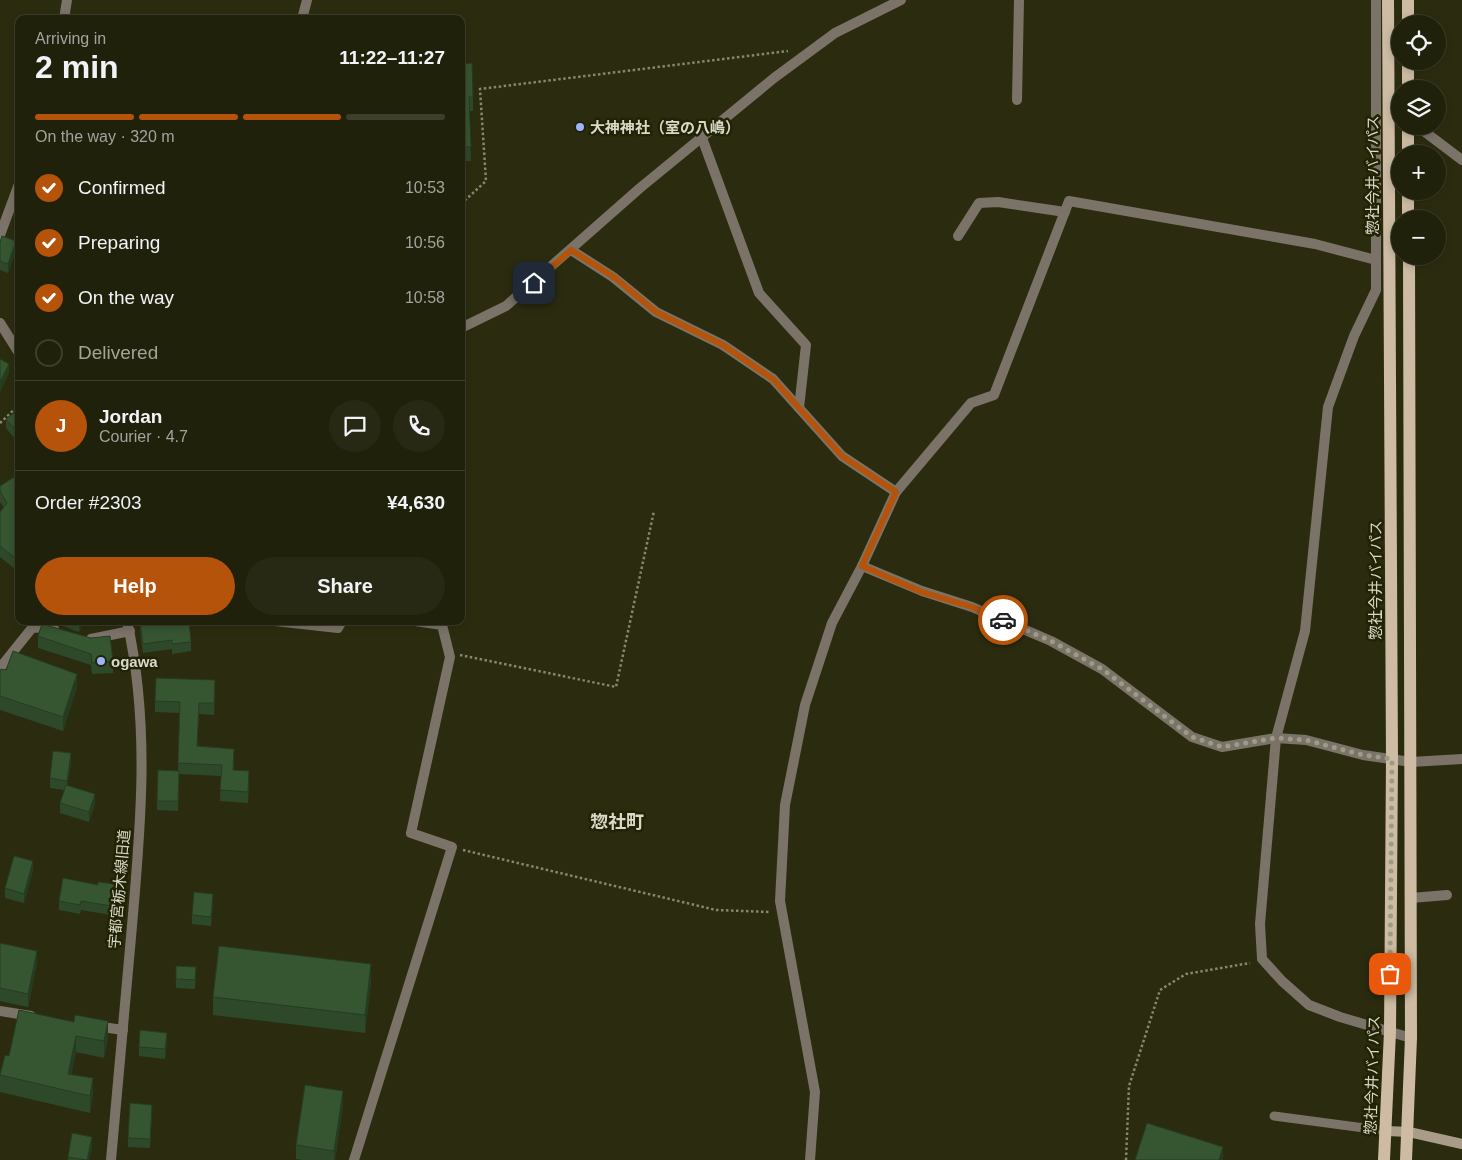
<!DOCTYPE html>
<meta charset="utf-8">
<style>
:root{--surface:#20210b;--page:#282914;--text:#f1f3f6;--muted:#a2a39d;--line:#3d3e2c;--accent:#b45309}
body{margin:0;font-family:Arial,"Noto Sans JP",sans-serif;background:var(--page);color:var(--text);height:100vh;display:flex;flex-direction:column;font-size:19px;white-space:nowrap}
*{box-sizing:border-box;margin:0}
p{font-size:16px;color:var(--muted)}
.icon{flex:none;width:28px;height:28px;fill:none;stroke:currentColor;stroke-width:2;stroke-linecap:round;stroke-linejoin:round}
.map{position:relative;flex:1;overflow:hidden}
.panel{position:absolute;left:15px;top:15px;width:450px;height:610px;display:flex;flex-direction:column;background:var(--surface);border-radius:10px;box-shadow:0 2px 8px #0003,0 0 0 1px var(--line)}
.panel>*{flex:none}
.controls{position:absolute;left:1391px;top:15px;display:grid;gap:10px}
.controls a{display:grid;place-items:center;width:55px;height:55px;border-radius:50%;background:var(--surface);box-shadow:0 2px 8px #0003,0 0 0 1px var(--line);font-size:25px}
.pin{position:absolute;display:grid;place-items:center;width:42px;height:42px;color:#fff;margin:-21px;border-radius:10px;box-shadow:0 2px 8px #0006}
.courier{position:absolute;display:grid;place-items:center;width:50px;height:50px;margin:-25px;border:4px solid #b45309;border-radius:50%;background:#fff;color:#222;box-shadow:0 1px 6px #0007}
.head em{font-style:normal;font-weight:600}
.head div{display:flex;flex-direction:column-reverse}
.head{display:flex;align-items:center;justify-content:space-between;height:85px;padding:0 20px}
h1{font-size:32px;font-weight:600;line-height:38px}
.bar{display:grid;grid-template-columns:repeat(4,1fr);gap:8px 5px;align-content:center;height:60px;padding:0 20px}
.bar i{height:6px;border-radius:4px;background:var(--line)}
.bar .current{background:var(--accent)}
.bar p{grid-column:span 4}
.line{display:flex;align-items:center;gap:12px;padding:0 20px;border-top:1px solid var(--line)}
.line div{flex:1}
.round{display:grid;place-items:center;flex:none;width:52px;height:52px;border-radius:26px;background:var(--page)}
ol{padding:0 20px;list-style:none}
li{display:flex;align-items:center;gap:15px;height:55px}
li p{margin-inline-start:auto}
li .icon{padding:5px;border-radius:50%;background:var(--accent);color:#fff;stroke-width:4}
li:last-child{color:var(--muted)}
li i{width:28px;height:28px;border:2px solid var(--line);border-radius:50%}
.cta{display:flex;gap:10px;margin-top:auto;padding:10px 20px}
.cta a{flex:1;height:58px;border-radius:30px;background:var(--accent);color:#fff;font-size:20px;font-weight:600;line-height:58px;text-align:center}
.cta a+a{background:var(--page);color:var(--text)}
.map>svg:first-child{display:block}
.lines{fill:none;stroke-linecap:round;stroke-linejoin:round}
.path{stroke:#868770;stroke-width:2.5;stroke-dasharray:2.5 2.5;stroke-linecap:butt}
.service{stroke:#7b7367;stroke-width:9}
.minor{stroke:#7b7367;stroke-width:10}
.tertiary{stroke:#7b7367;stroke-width:10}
.secondary{stroke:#a99c89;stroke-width:10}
.primary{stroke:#cdbca3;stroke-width:12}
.wall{fill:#2e492a}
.shaded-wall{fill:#263c22}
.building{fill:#365531;stroke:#263c22}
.done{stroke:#9b9c87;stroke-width:5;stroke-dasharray:0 9}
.route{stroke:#b45309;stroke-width:6}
.poi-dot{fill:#9bb5fd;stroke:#222205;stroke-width:2}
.labels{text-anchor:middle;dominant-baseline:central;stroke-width:5;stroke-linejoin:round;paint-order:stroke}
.poi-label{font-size:15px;font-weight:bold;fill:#d8d9c8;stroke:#222205;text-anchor:start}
.street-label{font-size:15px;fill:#d8d9c8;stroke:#222205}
.quarter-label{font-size:18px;font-weight:bold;fill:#d8d9c8;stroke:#222205}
</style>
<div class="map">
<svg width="1462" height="1160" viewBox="0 0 1462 1160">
<rect width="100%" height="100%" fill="#2b2c0f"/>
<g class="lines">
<g class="path">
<path d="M461 204 486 181 480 89 788 51"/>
<path d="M0 423 19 405"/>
<path d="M460 655 616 687 654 511"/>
<path d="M463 850 716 910 770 912"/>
<path d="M1126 1160 1129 1086 1160 990 1186 974 1250 963"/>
</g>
<path class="service" d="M1274 1116 1387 1131"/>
<g class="minor">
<path d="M1376 0V290L1354 336 1328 407 1305 631 1276 738 1260 924 1262 959 1282 981 1309 1005 1340 1017 1411 1038"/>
<path d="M64 19 67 0"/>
<path d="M302 19 307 0"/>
<path d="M1017 100 1019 0"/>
<path d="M1388 111 1400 117"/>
<path d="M1417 126 1462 160"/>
<path d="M702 138 759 293 806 345 799 408"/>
<path d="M0 235 19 184"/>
<path d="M958 236 979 203 998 202 1065 212"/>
<path d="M571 250 613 277 656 312 723 345 773 379 842 456 896 492 862 566 832 623 805 705 785 805 780 901 815 1092 810 1160"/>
<path d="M461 328 506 306 640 188 774 78 835 33 901 0"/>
<path d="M896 492 971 403 994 395 1069 201 1315 244 1376 260"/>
<path d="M862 566 922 591 972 607 1051 641 1102 669 1192 737 1222 747 1276 738 1306 740 1363 755 1411 762 1462 759"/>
<path d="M275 621 338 628 342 621"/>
<path d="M91 639 130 631"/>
<path d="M0 668 32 628 48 627 54 629"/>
<path d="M1411 898 1447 895"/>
<path d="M0 1011 31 1016"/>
<path d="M95 1026 123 1030"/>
<path d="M354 1160 452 847 411 833 450 657 442 625 415 621"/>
</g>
<g class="tertiary">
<path d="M0 323 19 353"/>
<path d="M111 1160C118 1082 125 1004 132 926 141 824 150 723 127 621"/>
</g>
<path class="secondary" d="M1387 1131 1409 1132 1462 1144"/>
<g class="primary">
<path d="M1408 0V24"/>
<path d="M1408 61V89"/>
<path d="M1408 126V154"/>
<path d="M1408 191V219"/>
<path d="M1384 1160 1390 1032 1392 759 1388 0"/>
<path d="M1406 1160 1411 1038 1409 256"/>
</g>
</g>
<g class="wall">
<path d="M461 64 473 97V111H469L471 161H461Z"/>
<path d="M0 242 16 250 8 273 0 270Z"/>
<path d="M19 409V444L6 428V419Z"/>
<path d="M19 474V572L0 557V512L4 508 0 502V486Z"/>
<path d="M63 621H83L79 632 63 626Z"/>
<path d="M140 621 191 642V651L172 654V649L143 653 140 629Z"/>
<path d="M42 624 113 661V673L92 674 91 665 38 648V636Z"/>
<path d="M0 673 77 687 63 731 0 710Z"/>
<path d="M215 692 214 715 199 714 197 747 234 760V770L249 782 248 803 220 801 221 776 179 774 178 811 157 810V801L178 771 180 713 155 712V701Z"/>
<path d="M71 763 67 786 95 804 89 822 60 813V803L64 790 50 788V778Z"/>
<path d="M33 870 24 903 5 898V888Z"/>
<path d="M115 894 111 915 81 910 80 914 59 910V901Z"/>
<path d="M213 903 211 926 192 924V915Z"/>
<path d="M0 943 37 963 28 1007 0 1001Z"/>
<path d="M176 966 196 967 195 989 176 988Z"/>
<path d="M371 982 365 1033 213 1015V997Z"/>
<path d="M19 1010 108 1038 104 1058 76 1052 71 1075 93 1095 90 1113 0 1092V1075L9 1056Z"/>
<path d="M167 1042 165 1059 139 1056V1047Z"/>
<path d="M343 1105 335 1160H302L296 1159V1145Z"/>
<path d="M152 1114 150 1148 128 1147V1138Z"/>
<path d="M92 1146 89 1160H68V1157Z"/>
</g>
<g class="shaded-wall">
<path d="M16 241V250L8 273V264Z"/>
<path d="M9 364V373L0 392V382Z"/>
<path d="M80 621H83L79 632V623Z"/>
<path d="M77 674V687L63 731V717Z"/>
<path d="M71 753V763L67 790V781Z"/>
<path d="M249 771V782L248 803V792Z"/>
<path d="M95 794V804L89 822V812Z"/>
<path d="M33 861V870L24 903V894Z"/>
<path d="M115 884V894L111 915V906Z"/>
<path d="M213 894V903L211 926V917Z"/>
<path d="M37 951V963L28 1007V994Z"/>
<path d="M371 964V982L365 1033V1015Z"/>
<path d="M108 1021V1038L104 1058V1041Z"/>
<path d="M167 1033V1042L165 1059V1049Z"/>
<path d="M76 1036V1052L68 1091V1074Z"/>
<path d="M93 1078V1095L90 1113V1096Z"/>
<path d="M343 1091V1105L335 1160H334V1151Z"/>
<path d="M92 1137V1146L89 1160H87Z"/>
<path d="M1223 1147V1160H1219Z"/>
</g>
<g class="building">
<path d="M472 63 473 97H469L471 147H461V64Z"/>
<path d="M2 236 16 241 8 264 0 261V242Z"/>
<path d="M0 359 9 364 0 382Z"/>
<path d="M19 409V434L6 419Z"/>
<path d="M19 474V561L0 546V512L7 503 0 491V486Z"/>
<path d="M140 621H189L191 642 172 644V640L143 644Z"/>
<path d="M42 624 91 638 110 636 113 661 92 663 91 654 38 636Z"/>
<path d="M13 651 77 674 63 717 0 696V673L1 669 6 670Z"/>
<path d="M156 678 215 680 214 703H199L197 746 234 749 233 770 249 771 248 792 220 790 222 765 178 763 180 702 155 701Z"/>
<path d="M53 751 71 753 67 781 50 778Z"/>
<path d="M158 770 179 771 178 801H157Z"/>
<path d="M66 785 95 794 89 812 60 803Z"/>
<path d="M14 856 33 861 24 894 5 888Z"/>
<path d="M63 878 98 885V882L115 884 111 906 81 901 80 905 59 901Z"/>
<path d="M194 892 213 894 211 917 192 915Z"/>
<path d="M0 943 37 951 28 994 0 988Z"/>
<path d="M219 946 371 964 365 1015 213 997Z"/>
<path d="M176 966 196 967 195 980 176 979Z"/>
<path d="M19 1010 74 1022 75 1015 108 1021 104 1041 76 1036 68 1074 93 1078 90 1096 0 1075 5 1055 9 1056Z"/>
<path d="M140 1030 167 1033 165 1049 139 1047Z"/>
<path d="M305 1085 343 1091 334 1151 296 1145Z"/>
<path d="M130 1103 152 1105 150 1139 128 1138Z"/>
<path d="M1147 1123 1223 1147 1219 1160H1135Z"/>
<path d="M72 1133 92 1137 87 1160 68 1157Z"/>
</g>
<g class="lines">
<path class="done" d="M1003 620 1051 641 1102 669 1192 737 1222 747 1276 738 1306 740 1363 755 1392 759 1390 974"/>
<path class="route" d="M534 283 571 250 614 277 656 312 723 345 773 379 842 456 896 492 862 566 922 592 972 607 1003 620"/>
</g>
<g class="poi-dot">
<circle cx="580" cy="127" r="5"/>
<circle cx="101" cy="661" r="5"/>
</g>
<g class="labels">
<g class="poi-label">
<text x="590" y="127">大神神社（室の八嶋）</text>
<text x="111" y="661">ogawa</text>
</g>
<g class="street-label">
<text transform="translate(1372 175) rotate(-90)">惣社今井バイパス</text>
<text transform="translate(1375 580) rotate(-90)">惣社今井バイパス</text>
<text transform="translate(119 889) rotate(-85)">宇都宮栃木線旧道</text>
<text transform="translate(1372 1075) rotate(-88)">惣社今井バイパス</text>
</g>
<g class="quarter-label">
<text x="617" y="822">惣社町</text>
</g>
</g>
</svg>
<div class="controls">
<a><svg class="icon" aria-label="locate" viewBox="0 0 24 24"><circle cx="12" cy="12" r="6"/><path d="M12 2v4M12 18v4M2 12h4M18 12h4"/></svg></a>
<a><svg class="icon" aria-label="layers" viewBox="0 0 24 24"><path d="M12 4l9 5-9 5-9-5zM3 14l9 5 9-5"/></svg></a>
<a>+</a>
<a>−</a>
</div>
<div class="pin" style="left:1390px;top:974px;background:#ea580c"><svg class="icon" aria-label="bag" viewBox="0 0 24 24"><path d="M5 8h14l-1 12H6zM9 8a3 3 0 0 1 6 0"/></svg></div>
<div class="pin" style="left:534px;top:283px;background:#1f2937"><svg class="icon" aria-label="home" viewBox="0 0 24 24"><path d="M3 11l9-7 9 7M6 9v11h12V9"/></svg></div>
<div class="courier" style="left:1003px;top:620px"><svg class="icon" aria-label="car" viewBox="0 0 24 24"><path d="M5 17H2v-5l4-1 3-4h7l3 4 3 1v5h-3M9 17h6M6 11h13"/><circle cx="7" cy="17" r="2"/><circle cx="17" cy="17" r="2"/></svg></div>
<section class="panel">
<div class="head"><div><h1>2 min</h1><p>Arriving in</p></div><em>11:22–11:27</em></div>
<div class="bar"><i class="current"></i><i class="current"></i><i class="current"></i><i></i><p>On the way · 320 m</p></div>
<ol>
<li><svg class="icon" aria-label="check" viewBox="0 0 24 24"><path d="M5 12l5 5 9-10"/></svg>Confirmed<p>10:53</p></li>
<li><svg class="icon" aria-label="check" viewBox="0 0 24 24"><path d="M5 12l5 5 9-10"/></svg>Preparing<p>10:56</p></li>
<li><svg class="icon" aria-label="check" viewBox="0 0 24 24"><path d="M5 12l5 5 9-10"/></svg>On the way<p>10:58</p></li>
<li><i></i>Delivered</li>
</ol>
<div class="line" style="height:90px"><b class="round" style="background:var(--accent);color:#fff">J</b><div><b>Jordan</b><p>Courier · 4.7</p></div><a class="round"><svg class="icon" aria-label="chat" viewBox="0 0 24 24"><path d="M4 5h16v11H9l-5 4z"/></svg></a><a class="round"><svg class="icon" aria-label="phone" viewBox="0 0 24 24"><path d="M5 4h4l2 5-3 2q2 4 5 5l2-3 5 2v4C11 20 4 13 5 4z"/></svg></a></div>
<div class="line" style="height:65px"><div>Order #2303</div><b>¥4,630</b></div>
<div class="cta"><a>Help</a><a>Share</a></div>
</section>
</div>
